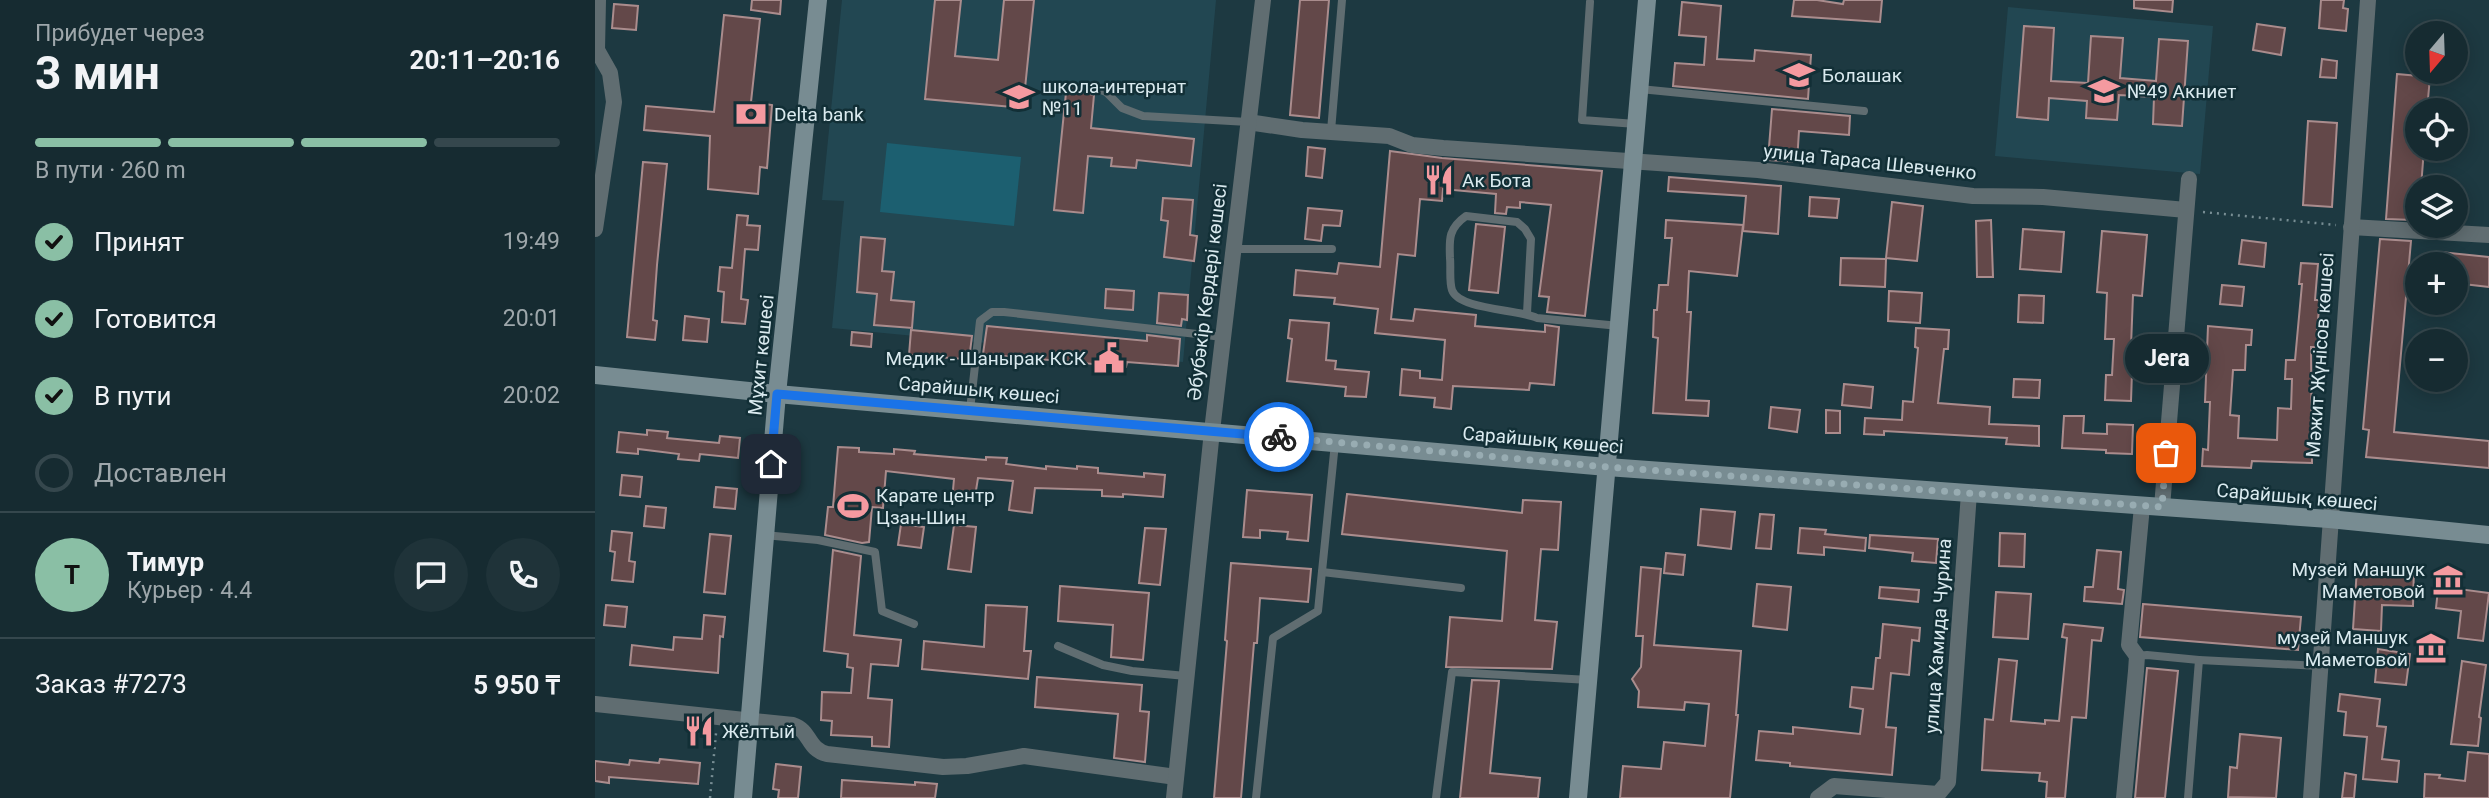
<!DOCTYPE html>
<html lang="ru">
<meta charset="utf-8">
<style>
:root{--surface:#162b31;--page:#1f3339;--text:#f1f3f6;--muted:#9ea7ab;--line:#35474d;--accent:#8abfa5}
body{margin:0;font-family:Roboto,sans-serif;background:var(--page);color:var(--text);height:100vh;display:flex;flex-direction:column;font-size:26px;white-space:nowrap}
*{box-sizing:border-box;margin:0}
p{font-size:23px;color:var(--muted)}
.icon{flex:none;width:38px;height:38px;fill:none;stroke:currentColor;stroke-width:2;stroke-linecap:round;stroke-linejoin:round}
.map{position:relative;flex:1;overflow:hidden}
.drawer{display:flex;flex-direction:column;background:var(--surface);width:595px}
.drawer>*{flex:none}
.needle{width:46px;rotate:199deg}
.controls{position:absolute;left:1810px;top:21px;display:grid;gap:14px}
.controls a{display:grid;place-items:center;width:63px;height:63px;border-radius:50%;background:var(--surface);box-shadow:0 4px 18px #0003,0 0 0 2px var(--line);font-size:35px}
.pin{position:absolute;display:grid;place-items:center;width:60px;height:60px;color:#fff;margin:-30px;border-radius:14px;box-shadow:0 4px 10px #0006}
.courier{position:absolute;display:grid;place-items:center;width:70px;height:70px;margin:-35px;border:5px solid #1a73e8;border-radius:50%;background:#fff;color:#222;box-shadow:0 2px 9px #0007}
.bubble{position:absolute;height:49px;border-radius:24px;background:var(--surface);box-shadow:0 4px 18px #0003,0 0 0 2px var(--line);font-size:23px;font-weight:700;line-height:49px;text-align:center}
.overview em{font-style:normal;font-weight:700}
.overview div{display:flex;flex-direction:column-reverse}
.overview{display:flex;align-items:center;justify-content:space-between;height:119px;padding:0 35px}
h1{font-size:46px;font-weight:700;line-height:52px}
.bar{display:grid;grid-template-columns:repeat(4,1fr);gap:10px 7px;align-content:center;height:84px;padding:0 35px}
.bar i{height:9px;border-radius:5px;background:var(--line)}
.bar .on{background:var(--accent)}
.bar p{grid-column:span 4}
.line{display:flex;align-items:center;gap:18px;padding:0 35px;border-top:2px solid var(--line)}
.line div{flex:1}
.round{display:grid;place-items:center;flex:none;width:74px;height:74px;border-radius:37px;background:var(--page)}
ol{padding:0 35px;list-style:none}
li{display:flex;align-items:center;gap:21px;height:77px}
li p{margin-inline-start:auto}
li .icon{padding:7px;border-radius:50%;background:var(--accent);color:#111;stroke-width:4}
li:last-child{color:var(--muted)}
li i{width:38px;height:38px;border:4px solid var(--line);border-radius:50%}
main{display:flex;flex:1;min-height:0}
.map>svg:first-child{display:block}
.built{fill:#224752}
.pitch{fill:#1c5f70}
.building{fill:#634849;stroke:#aa8c8d;stroke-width:2}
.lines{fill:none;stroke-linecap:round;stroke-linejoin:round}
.path{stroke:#788e94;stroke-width:2.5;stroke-dasharray:2 5;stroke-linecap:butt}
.lane{stroke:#606d71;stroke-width:8}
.street{stroke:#606d71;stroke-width:16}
.secondary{stroke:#788c92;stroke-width:18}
.done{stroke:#98acb2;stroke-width:7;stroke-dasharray:0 12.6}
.route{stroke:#1a73e8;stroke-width:9}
.labels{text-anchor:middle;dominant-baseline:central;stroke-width:5;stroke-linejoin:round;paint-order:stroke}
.poi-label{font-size:19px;fill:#daeaef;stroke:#122f36;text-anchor:start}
.street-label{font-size:19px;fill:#daeaef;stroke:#122f36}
</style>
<main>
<section class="drawer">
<div class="overview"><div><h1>3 мин</h1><p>Прибудет через</p></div><em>20:11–20:16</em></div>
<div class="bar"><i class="on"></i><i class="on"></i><i class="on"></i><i></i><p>В пути · 260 m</p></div>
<ol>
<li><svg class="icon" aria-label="check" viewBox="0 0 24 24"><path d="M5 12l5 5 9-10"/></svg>Принят<p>19:49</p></li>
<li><svg class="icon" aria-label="check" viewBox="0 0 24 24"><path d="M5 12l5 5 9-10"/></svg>Готовится<p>20:01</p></li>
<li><svg class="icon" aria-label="check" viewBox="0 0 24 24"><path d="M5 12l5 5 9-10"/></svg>В пути<p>20:02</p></li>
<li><i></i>Доставлен</li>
</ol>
<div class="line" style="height:126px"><b class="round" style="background:var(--accent);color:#111">Т</b><div><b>Тимур</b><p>Курьер · 4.4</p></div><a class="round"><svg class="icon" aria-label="chat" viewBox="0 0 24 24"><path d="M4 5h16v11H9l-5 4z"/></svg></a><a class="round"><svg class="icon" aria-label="phone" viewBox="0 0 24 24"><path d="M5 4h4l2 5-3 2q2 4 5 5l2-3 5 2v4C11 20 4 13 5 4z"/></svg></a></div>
<div class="line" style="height:91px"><div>Заказ #7273</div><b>5 950 ₸</b></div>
</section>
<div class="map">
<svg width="1894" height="798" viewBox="0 0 1894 798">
<rect width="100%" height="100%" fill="#1d3941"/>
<g class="built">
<path d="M247 0H621L588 362 237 328 249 201 227 200Z"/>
<path d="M1413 7 1618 26 1605 174 1400 156Z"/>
</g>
<path class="pitch" d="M292 143 426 157 419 226 285 212Z"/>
<g class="building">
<path d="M157 0H186L185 14 156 10Z"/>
<path d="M340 0H366L360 56 403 60 409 0H439L428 108 330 99Z"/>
<path d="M705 0H734L724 118 695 115Z"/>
<path d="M1199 0H1222L1248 4 1249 0H1287L1285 22 1197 16Z"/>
<path d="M1539 0H1578L1577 12 1539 8Z"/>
<path d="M1726 0H1749L1748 8 1753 9 1751 31 1724 28Z"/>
<path d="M1087 2 1126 6 1122 59 1159 61 1160 50 1216 55 1213 99 1078 86 1080 63 1109 65 1111 37 1084 35Z"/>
<path d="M19 4 43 6 41 30 17 28Z"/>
<path d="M129 15 165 19 156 102 177 105 172 168 165 167 163 194 113 189 115 136 49 130 51 106 119 112Z"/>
<path d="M1662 24 1690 28 1686 55 1658 50Z"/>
<path d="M1429 26 1459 28 1456 81 1493 83 1496 36 1528 38 1525 78 1561 81 1564 39 1593 41 1587 126 1558 124 1559 97 1524 95 1522 120 1491 118 1492 101 1454 98 1453 120 1422 117Z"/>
<path d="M1727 59 1742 61 1741 78 1725 77Z"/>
<path d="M1802 74 1835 77 1832 110H1822V149H1829L1826 187H1822V218H1818V220L1791 219Z"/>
<path d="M472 83 486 85V92L499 95 496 128 599 139 596 166 542 160 541 168 516 166 517 158 493 156 488 213 459 210Z"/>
<path d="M1177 109 1255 116 1254 135 1204 131 1202 162 1173 160Z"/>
<path d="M1713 121 1742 123 1737 207 1708 205Z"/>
<path d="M713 147 730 149 727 178 711 176Z"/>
<path d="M795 151 847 158 1007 171 990 316 952 312 954 297 944 296 956 205 925 202V208L912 207 911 214 900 213 901 194 848 189 847 201 825 199 820 256 803 254 796 319 818 321 820 309 881 315 880 326 950 332V325L964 327 959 385 935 383 934 390 858 386 856 409 839 407 840 398 805 395 807 369 825 371V378L847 380 850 340 780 333 783 309 739 304 740 298 699 295 701 270 742 274 744 263 785 267Z"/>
<path d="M48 162 72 164 62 265 58 320 62 321 60 340 32 337Z"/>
<path d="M1074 177 1186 186 1183 234 1148 231 1151 196 1073 191Z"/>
<path d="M1215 197 1244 199 1242 218 1214 216Z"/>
<path d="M568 198 598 200 595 235 602 236 599 261 569 257 573 221 566 220Z"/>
<path d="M1297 202 1328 206 1322 261 1291 258Z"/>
<path d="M713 208 747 211 745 226 728 225 726 241 710 239Z"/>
<path d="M142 215 153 216 152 225 165 226 163 250 150 249 146 299 153 300 150 324 127 322 129 292 123 291 125 267 137 268Z"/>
<path d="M1071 220 1148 225 1142 276 1094 271 1092 312H1096L1091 400 1114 401 1113 416 1058 413 1063 338 1058 337 1059 310H1062L1064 285H1073L1077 238H1070Z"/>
<path d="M1396 220 1398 277H1382L1381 221Z"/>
<path d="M881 224 910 227 903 293 874 290Z"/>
<path d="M1428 229 1469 232 1466 272 1425 269Z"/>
<path d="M1507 231 1552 235 1547 296 1538 295 1536 346 1545 347 1544 372H1537L1536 401 1510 400 1511 375H1517L1519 339H1510L1512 293 1502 292Z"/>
<path d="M266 237 290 239 287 271 299 272 296 300 319 302 317 328 279 325 282 294 262 292Z"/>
<path d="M1785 239 1816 241 1799 432 1894 441V468L1771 457 1774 430 1768 429Z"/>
<path d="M1647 240 1671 243 1669 267 1644 264Z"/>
<path d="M1845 252 1894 257V287L1860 283V264H1844Z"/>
<path d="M1246 258 1291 259 1290 287 1245 285Z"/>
<path d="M1706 263 1723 264 1720 300H1725L1722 329H1725L1724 347H1716L1717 463 1657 461 1656 468 1607 466 1608 449 1613 450 1615 402H1610L1613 326 1657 330 1656 345H1651L1650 370H1638L1635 415 1644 416 1643 438 1682 440 1683 408 1696 409 1697 379H1690L1691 360H1700L1707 284H1704Z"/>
<path d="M1627 285 1649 287 1647 306 1625 304Z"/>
<path d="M511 289 539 291 538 310 510 308Z"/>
<path d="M1294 291 1327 293 1325 323 1293 321Z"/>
<path d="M564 293 593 295 592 320 587 319 586 326 562 323Z"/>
<path d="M1424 295 1449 296 1448 323 1423 322Z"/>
<path d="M90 316 114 319 112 342 88 340Z"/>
<path d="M695 320 734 323 731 360 741 361 740 369 774 372 771 397 750 396 751 387 692 381 697 339 693 338Z"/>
<path d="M392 326 552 341V335L585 339 583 366 532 362 531 367 388 354Z"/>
<path d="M1321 328 1354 330 1353 349H1349L1343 403 1395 407 1394 424 1444 426V446L1411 444 1412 438 1289 431V435L1269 434 1270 418 1307 420 1308 401 1318 402 1323 348 1320 347Z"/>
<path d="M316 330 377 336 375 352H369V359L314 355Z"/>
<path d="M257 332 277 334 276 347 256 345Z"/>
<path d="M1419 379 1445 380 1444 398 1418 397Z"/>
<path d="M1249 384 1278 387 1276 408 1247 405Z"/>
<path d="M1176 407 1205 410 1202 432 1174 428Z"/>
<path d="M1231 410 1245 411V433H1231Z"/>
<path d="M1469 416H1489L1488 433 1512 434V424L1538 425 1537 454 1511 453V450L1467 448Z"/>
<path d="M52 430 73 432 72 438 124 443 125 436 145 438 143 458 105 454 104 461 83 459 84 454 43 449V454L22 452 24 432 52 435Z"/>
<path d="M243 447 264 448V452L299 454V449L320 451 319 454 391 460V457L412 458 411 464 451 469V466L482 469V466L503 468V473L549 477V473L570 475 568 497 528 494V497L507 496V490L440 488 437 513 414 510 418 481 383 478 379 503 357 501 359 479 291 471 288 508 277 507 274 542 267 543 230 535 233 507H238Z"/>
<path d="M27 475 47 477 45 497 25 495Z"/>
<path d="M121 487 142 489 140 509 119 507Z"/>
<path d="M652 490 717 495 713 541 692 539 693 532 665 530V538L648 537Z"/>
<path d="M752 494 927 513 928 500 966 502 963 550 946 549 940 620 962 622 957 669 851 667 855 617 907 621 912 551 747 534Z"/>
<path d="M51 506 71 508 69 528 49 526Z"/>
<path d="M1106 509 1140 512 1136 549 1103 545Z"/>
<path d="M1165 514 1179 515 1176 549 1161 548Z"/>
<path d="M306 524 329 527 326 548 303 545Z"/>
<path d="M359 525 381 527 376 572 353 569Z"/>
<path d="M550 528 571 529 565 585 544 583Z"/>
<path d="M1205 528 1231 530 1230 534 1271 538 1270 551 1229 547V555L1203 553Z"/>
<path d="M17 531 37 533 34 561 40 562 38 582 17 580 20 552 15 551Z"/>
<path d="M1405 533 1430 534 1429 567 1404 566Z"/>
<path d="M115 534 136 536 130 594 109 592Z"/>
<path d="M1275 535 1343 539 1341 563 1317 561 1318 553 1274 548Z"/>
<path d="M238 550 266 556 259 635 306 640 303 666 276 664 273 698 297 700 294 747 277 746V737L236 735 237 721 226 720 227 692 256 693 258 668 252 667 253 654 229 651Z"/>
<path d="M1502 550 1526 552 1523 589 1529 590 1527 604 1489 601 1490 587H1498Z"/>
<path d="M1071 553 1090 555 1088 575 1069 573Z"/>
<path d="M636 563 716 569 713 602 665 598 662 643H659L646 798H619L632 641 630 640Z"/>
<path d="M1800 566 1819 567 1818 606 1787 605 1786 631 1758 629 1762 568 1800 571Z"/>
<path d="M1046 567 1066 569 1059 645 1146 651 1141 715H1143L1135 798H1025L1028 766 1066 769 1069 742 1110 746 1114 704 1090 702 1089 710 1043 707 1044 691 1037 679 1046 667 1048 636H1041Z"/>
<path d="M1845 571 1865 574 1863 589 1894 593 1888 641 1863 638 1866 611 1841 608Z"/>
<path d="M1162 584 1196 587 1192 630 1158 626Z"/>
<path d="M465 586 554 593 548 660 516 657 518 625 463 621Z"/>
<path d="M1285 587 1324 590 1323 602 1284 598Z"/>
<path d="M1401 592 1436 594 1433 639 1398 637Z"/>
<path d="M1548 604 1706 617 1703 650 1545 637Z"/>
<path d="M11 605 32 607 30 627 9 625Z"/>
<path d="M391 605 432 607 429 651H436L433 679 327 669 329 641 389 647Z"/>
<path d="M109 615 130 617 128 637 125 636 123 673 35 665 37 645 78 650 79 637 107 639Z"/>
<path d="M1288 624 1325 628 1324 641 1317 640 1314 675 1296 673 1291 727 1301 728 1297 775 1195 766V763L1161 760 1164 731 1198 734V727L1265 734 1268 709 1255 707 1257 687 1278 689 1281 658H1285Z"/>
<path d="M1469 624 1508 628 1506 641 1497 640 1491 718 1477 717 1470 798H1451L1452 782 1444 781 1445 773 1387 770 1390 719 1398 720 1404 659 1422 661 1416 721 1450 724V720L1464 721 1472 638 1467 637Z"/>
<path d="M1783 649 1815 654 1811 685 1780 682Z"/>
<path d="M1867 661 1891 665 1884 717 1886 718 1883 746 1856 744Z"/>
<path d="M1552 668 1583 671 1570 798H1540Z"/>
<path d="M442 677 547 685 545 711 554 712 550 762 519 758 523 714 440 707Z"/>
<path d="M877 680 904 681 895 773 945 778 943 798H865Z"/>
<path d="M1745 694 1785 699 1782 726 1791 727 1787 759 1804 761 1802 782 1768 779 1772 737 1749 735 1751 712 1743 711Z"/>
<path d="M1645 734 1686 738 1681 798 1633 797 1635 767 1642 768Z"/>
<path d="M1873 752 1894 754V798H1829L1830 774 1845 775 1844 778 1870 781Z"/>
<path d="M65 759 105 763 103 784 14 777V783L0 781V761L34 765 35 760 64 763Z"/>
<path d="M181 764 206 767 203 798H183L184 790 178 789Z"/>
<path d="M1750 773 1761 775 1759 798H1747Z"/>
<path d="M247 780 320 785V782L342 784 340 798H246Z"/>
</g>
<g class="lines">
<g class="path">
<path d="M1608 212 1741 225"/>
<path d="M115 798 121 733"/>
</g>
<g class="lane">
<path d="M995 2 987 120 1041 124"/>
<path d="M495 86 511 92 527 108 548 116 653 122"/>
<path d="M1045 89 1269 111"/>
<path d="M736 131 747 0"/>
<path d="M638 249H737"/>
<path d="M932 313 936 239 930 229 922 222 871 216C854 228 854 238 855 258 856 268 854 281 857 290 864 310 923 309 942 318L1024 326"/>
<path d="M375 410 385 321 397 312H409L628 337"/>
<path d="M169 535 223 540 280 552 287 611 319 624"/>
<path d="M727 572 866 588"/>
<path d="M463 646 508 665 537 671 591 676"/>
<path d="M1542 656 1552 655 1604 660"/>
<path d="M661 798 678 638 723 611 740 443"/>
<path d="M841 798 857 672 994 680"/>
<path d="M1593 798 1604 660 1725 666"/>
</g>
<g class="street">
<path d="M653 122 707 130 794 136 817 145 848 148 1163 170 1378 196 1448 197 1591 210"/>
<path d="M1756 227 1894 235"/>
<path d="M0 229 19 102 15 73 2 50 3 0"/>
<path d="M1567 507 1594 179"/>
<path d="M0 704 198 725C216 731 212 749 232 754L348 767 372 766 429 756 581 777"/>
<path d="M579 798 617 431 668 0"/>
<path d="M1223 798 1239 786 1343 794 1353 782 1374 493"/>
<path d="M1529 798 1541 671 1542 656 1534 645 1547 506"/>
<path d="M1716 798 1773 0"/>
</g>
<g class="secondary">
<path d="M0 375 182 394 1012 467 1734 519 1894 535"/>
<path d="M148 798 182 394 223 0"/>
<path d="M983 798 1052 0"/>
</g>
</g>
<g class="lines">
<path class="done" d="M684 437 1012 467 1567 507 1571 453"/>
<path class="route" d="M176 464 182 394 684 437"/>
</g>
<defs>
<g id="school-bare" transform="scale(2.415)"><path d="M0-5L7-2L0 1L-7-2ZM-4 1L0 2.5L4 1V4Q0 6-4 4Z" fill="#f49aa0" stroke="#122f36" stroke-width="2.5" paint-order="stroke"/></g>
<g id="bank-bare" transform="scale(2.415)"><path d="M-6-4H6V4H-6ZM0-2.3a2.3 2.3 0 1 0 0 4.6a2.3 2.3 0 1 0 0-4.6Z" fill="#f49aa0" stroke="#122f36" stroke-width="2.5" paint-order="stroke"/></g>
<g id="restaurant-bare" transform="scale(2.415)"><path d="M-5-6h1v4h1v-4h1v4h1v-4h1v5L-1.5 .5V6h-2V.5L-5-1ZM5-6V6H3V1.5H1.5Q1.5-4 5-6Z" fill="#f49aa0" stroke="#122f36" stroke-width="2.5" paint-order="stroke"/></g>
<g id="civic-bare" transform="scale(2.415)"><path d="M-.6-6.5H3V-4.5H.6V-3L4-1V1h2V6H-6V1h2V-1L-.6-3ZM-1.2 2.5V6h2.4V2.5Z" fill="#f49aa0" stroke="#122f36" stroke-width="2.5" paint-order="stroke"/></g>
<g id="stadium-bare" transform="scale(2.415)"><path d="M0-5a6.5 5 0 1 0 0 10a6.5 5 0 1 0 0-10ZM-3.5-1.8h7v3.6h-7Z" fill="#f49aa0" stroke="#122f36" stroke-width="2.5" paint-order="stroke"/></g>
<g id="museum-bare" transform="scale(2.415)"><path d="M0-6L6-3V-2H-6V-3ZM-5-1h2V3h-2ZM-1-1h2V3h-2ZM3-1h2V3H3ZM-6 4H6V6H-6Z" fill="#f49aa0" stroke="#122f36" stroke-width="2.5" paint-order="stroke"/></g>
</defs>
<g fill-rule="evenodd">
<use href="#school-bare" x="1204" y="75"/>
<use href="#school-bare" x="1509" y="91"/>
<use href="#school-bare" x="424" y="97"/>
<use href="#bank-bare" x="156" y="114"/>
<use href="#restaurant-bare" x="844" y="180"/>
<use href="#civic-bare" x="514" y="358"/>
<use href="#stadium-bare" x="258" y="506"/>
<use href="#museum-bare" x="1853" y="580"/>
<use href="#museum-bare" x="1836" y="648"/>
<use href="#restaurant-bare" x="104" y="731"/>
</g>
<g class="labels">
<g class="poi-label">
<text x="1227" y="75">Болашак</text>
<text x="447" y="86">школа-интернат<tspan x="447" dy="22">№11</tspan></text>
<text x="1532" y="91">№49 Акниет</text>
<text x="179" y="114">Delta bank</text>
<text x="867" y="180">Ак Бота</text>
<text x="491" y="358" text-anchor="end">Медик - Шанырак КСК</text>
<text x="281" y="495">Карате центр<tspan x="281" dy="22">Цзан-Шин</tspan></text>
<text x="1830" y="569" text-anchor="end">Музей Маншук<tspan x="1830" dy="22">Маметовой</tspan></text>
<text x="1813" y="637" text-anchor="end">музей Маншук<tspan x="1813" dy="22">Маметовой</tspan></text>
<text x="127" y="731">Жёлтый</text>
</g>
<g class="street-label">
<text transform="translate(1275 162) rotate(6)">улица Тараса Шевченко</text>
<text transform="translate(612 292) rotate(-83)">Әбубәкір Кердері көшесі</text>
<text transform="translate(166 355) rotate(-84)">Мұхит көшесі</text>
<text transform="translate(1725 355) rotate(-86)">Мәжит Жүнісов көшесі</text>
<text transform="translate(384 390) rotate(5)">Сарайшық көшесі</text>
<text transform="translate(948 440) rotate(5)">Сарайшық көшесі</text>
<text transform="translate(1702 497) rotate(5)">Сарайшық көшесі</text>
<text transform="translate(1343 636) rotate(-86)">улица Хамида Чурина</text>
</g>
</g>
</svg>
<div class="controls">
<a><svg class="needle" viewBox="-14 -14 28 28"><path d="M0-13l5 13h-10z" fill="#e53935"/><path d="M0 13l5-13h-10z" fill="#9ea7ab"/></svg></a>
<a><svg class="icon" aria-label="locate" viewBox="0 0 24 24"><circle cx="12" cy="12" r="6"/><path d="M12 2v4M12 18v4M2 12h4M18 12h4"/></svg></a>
<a><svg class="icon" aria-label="layers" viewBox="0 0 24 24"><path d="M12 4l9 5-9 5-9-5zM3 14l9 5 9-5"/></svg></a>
<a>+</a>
<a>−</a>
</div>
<div class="pin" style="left:1571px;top:453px;background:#ea580c"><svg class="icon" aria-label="bag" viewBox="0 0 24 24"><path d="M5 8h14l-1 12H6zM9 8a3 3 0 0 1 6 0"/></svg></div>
<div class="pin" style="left:176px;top:464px;background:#1f2937"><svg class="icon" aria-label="home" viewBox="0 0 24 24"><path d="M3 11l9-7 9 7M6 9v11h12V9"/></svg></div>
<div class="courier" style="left:684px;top:437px"><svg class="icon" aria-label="bike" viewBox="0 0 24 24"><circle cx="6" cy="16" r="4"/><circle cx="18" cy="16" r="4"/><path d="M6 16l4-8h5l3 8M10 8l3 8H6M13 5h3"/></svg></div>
<div class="bubble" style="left:1530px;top:334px;width:84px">Jera</div>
</div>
</main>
